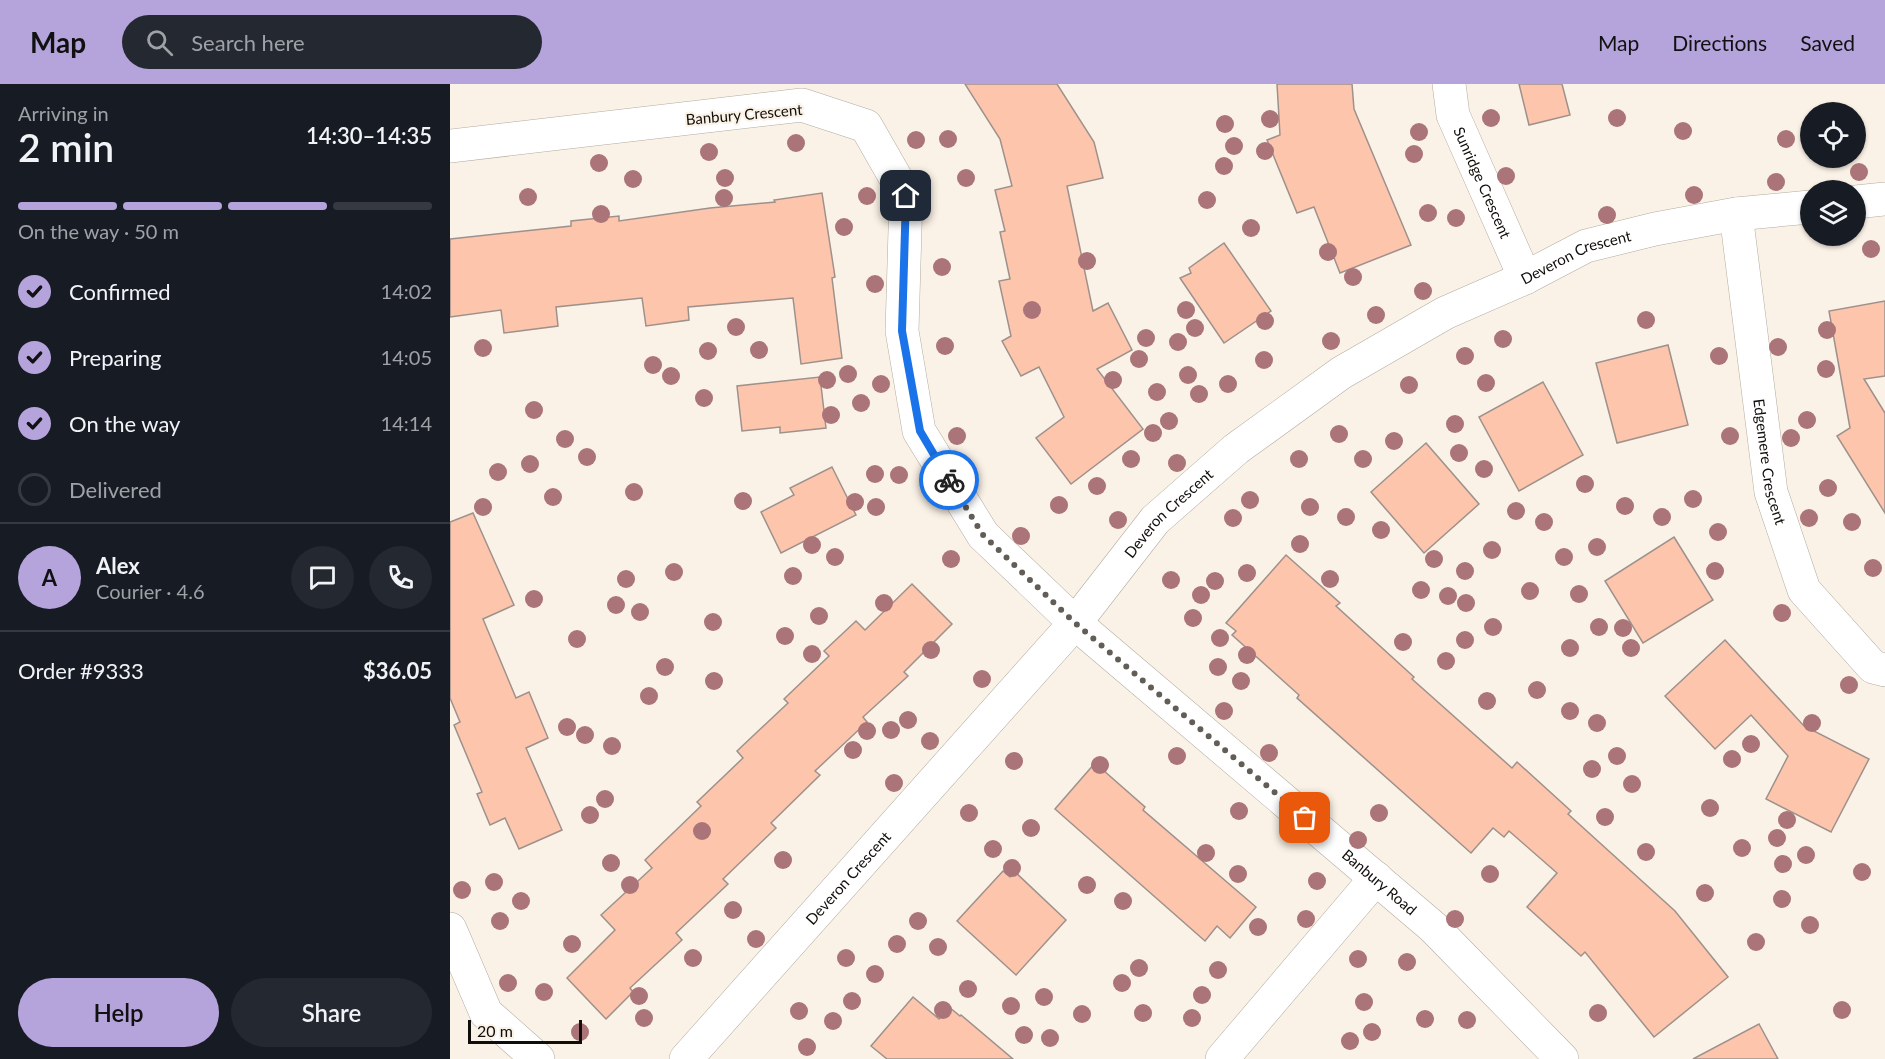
<!DOCTYPE html>
<meta charset="utf-8">
<style>
:root{--surface:#171b24;--page:#242831;--text:#f1f3f6;--muted:#9ea1a6;--line:#363941;--accent:#b5a3db}
body{margin:0;font-family:Lato,sans-serif;background:var(--page);color:var(--text);height:100vh;display:flex;flex-direction:column;font-size:22px;white-space:nowrap}
*{box-sizing:border-box;margin:0}
p{font-size:20px;color:var(--muted)}
.icon{flex:none;width:33px;height:33px;fill:none;stroke:currentColor;stroke-width:2;stroke-linecap:round;stroke-linejoin:round}
.map{position:relative;flex:1;overflow:hidden}
.details{display:flex;flex-direction:column;background:var(--surface);width:450px}
.details>*{flex:none}
.controls{position:absolute;left:1350px;top:18px;display:grid;gap:12px}
.controls a{display:grid;place-items:center;width:66px;height:66px;border-radius:50%;background:var(--surface);box-shadow:0 2px 4px #0004;font-size:30px}
.scale{position:absolute;left:18px;bottom:15px;width:114px;box-sizing:border-box;padding-left:6px;border:3px solid #100e0a;border-top:0;font-size:16px;line-height:21px;white-space:nowrap;color:#100e0a;-webkit-text-stroke:4px #fbf2e7;paint-order:stroke}
.pin{position:absolute;display:grid;place-items:center;width:51px;height:51px;color:#fff;margin:-26px;border-radius:12px;box-shadow:0 3px 9px #0006}
.courier{position:absolute;display:grid;place-items:center;width:60px;height:60px;margin:-30px;border:4px solid #1a73e8;border-radius:50%;background:#fff;color:#222;box-shadow:0 2px 8px #0007}
.headline em{font-style:normal;font-weight:600}
.headline div{display:flex;flex-direction:column-reverse}
.headline{display:flex;align-items:center;justify-content:space-between;height:102px;padding:0 18px}
h1{font-size:39px;font-weight:600;line-height:45px}
.bar{display:grid;grid-template-columns:repeat(4,1fr);gap:9px 6px;align-content:center;height:72px;padding:0 18px}
.bar i{height:8px;border-radius:4px;background:var(--line)}
.bar .active{background:var(--accent)}
.bar p{grid-column:span 4}
.line{display:flex;align-items:center;gap:15px;padding:0 18px;border-top:2px solid var(--line)}
.line div{flex:1}
.round{display:grid;place-items:center;flex:none;width:63px;height:63px;border-radius:32px;background:var(--page)}
ol{padding:0 18px;list-style:none}
li{display:flex;align-items:center;gap:18px;height:66px}
li p{margin-inline-start:auto}
li .icon{padding:6px;border-radius:50%;background:var(--accent);color:#111;stroke-width:4}
li:last-child{color:var(--muted)}
li i{width:33px;height:33px;border:3px solid var(--line);border-radius:50%}
.primary-button{display:flex;gap:12px;margin-top:auto;padding:12px 18px}
.primary-button a{flex:1;height:69px;border-radius:36px;background:var(--accent);color:#111;font-size:24px;font-weight:600;line-height:69px;text-align:center}
.primary-button a+a{background:var(--page);color:var(--text)}
header{display:flex;align-items:center;gap:36px;box-sizing:border-box;height:84px;padding:0 30px;background:var(--accent);color:#111}
header strong{font-size:28px}
nav{display:flex;gap:33px;margin-inline-start:auto;font-size:21px}
.search{width:420px;height:54px;background:var(--page);display:flex;align-items:center;gap:15px;box-sizing:border-box;padding:0 21px;border-radius:33px;color:var(--muted);font-size:22px}
main{display:flex;flex:1;min-height:0}
.map>svg:first-child{display:block}
.building{fill:#fdc5ac;stroke:#9e918c;stroke-width:1.5}
.lines{fill:none;stroke-linecap:round;stroke-linejoin:round}
.minor-casing{stroke:#b3aba1;stroke-width:34}
.minor{stroke:#fff;stroke-width:33}
.tree{fill:#aa7478}
.done{stroke:#625e57;stroke-width:6;stroke-dasharray:0 10.8}
.route{stroke:#1a73e8;stroke-width:8}
.labels{text-anchor:middle;dominant-baseline:central;stroke-width:4.5;stroke-linejoin:round;paint-order:stroke}
.street-label{font-size:15px;fill:#100e0a;stroke:#fbf2e7}
</style>
<header>
<strong>Map</strong>
<div class="search"><svg class="icon" aria-label="search" viewBox="0 0 24 24"><circle cx="10" cy="10" r="6"/><path d="M15 15l6 6"/></svg>Search here</div>
<nav><a>Map</a><a>Directions</a><a>Saved</a></nav>
</header>
<main>
<section class="details">
<div class="headline"><div><h1>2 min</h1><p>Arriving in</p></div><em>14:30–14:35</em></div>
<div class="bar"><i class="active"></i><i class="active"></i><i class="active"></i><i></i><p>On the way · 50 m</p></div>
<ol>
<li><svg class="icon" aria-label="check" viewBox="0 0 24 24"><path d="M5 12l5 5 9-10"/></svg>Confirmed<p>14:02</p></li>
<li><svg class="icon" aria-label="check" viewBox="0 0 24 24"><path d="M5 12l5 5 9-10"/></svg>Preparing<p>14:05</p></li>
<li><svg class="icon" aria-label="check" viewBox="0 0 24 24"><path d="M5 12l5 5 9-10"/></svg>On the way<p>14:14</p></li>
<li><i></i>Delivered</li>
</ol>
<div class="line" style="height:108px"><b class="round" style="background:var(--accent);color:#111">A</b><div><b>Alex</b><p>Courier · 4.6</p></div><a class="round"><svg class="icon" aria-label="chat" viewBox="0 0 24 24"><path d="M4 5h16v11H9l-5 4z"/></svg></a><a class="round"><svg class="icon" aria-label="phone" viewBox="0 0 24 24"><path d="M5 4h4l2 5-3 2q2 4 5 5l2-3 5 2v4C11 20 4 13 5 4z"/></svg></a></div>
<div class="line" style="height:78px"><div>Order #9333</div><b>$36.05</b></div>
<div class="primary-button"><a>Help</a><a>Share</a></div>
</section>
<div class="map">
<svg width="1435" height="975" viewBox="0 0 1435 975">
<rect width="100%" height="100%" fill="#fbf2e7"/>
<g class="building">
<path d="M515 0H607L644 58 653 94 617 102 643 227 658 219 682 266 647 285 693 345 621 400 586 354 614 333 589 283 571 292 552 257 561 252 549 197 560 195 550 148 555 147 545 106 562 102 550 55Z"/>
<path d="M827 0H902L904 25 961 161 890 189 864 123 847 129 817 56 830 51Z"/>
<path d="M1069 0H1112L1120 31 1079 41Z"/>
<path d="M372 109 385 193 382 194 392 274 351 280 343 214 238 223 239 236 196 242 192 214 106 223 108 242 54 249 51 226 0 233V155L121 142V137L169 132V137L260 124 325 118 324 116Z"/>
<path d="M774 159 821 227 774 259 730 194 741 189 739 184Z"/>
<path d="M1435 217V292L1414 295 1435 329V429L1387 352 1400 344 1379 227Z"/>
<path d="M1218 261 1238 341 1167 359 1146 279Z"/>
<path d="M370 293 376 344 330 349V343L292 347 287 302Z"/>
<path d="M1093 298 1133 371 1069 407 1029 333Z"/>
<path d="M976 359 1029 420 974 469 921 408Z"/>
<path d="M382 383 406 431 331 469 311 428 344 411 340 404Z"/>
<path d="M23 429 64 521 33 535 66 614 79 608 98 654 76 664 112 746 69 765 55 734 40 741 27 710 32 708 4 641 10 638 0 614V438Z"/>
<path d="M1224 453 1263 516 1193 559 1155 497Z"/>
<path d="M836 471 890 519 886 522 964 593 962 595 1062 684 1067 678 1121 727 1118 730 1225 827 1278 893 1204 953 1135 868 1131 872 1077 823 1107 789 1059 747 1054 753 1043 744 1021 769 847 614 849 611 782 551 786 547 776 539Z"/>
<path d="M462 500 502 540 454 588 458 592 413 633 417 638 365 687 370 691 321 739 326 744 273 795 278 800 226 849 232 856 180 904 183 908 156 935 117 894 165 846 151 831 202 784 195 776 251 722 247 718 293 674 287 667 338 619 334 615 379 572 374 567 406 537 415 546Z"/>
<path d="M1275 556 1354 642 1419 675 1381 748 1316 715 1338 672 1301 631 1265 665 1215 612Z"/>
<path d="M645 679 695 723 693 726 806 823 780 854 767 842 755 857 605 725Z"/>
<path d="M553 787 560 793 564 787 616 836 566 891 507 837Z"/>
<path d="M463 913 489 935 499 923 510 932 511 931 563 975H437L421 962Z"/>
<path d="M1309 940 1328 975H1243Z"/>
</g>
<g class="lines">
<g class="minor-casing">
<g id="minor">
<path id="s1" d="M999 0 1003 31 1075 194"/>
<path id="s2" d="M0 62 352 21 416 42 456 112 452 247 469 347 533 451 625 539 983 843 1112 975"/>
<path d="M1406 118 1435 115"/>
<path id="s3" d="M1286 130 1321 408 1354 506 1423 583 1435 586"/>
<path d="M0 845 36 929 88 975"/>
<path id="s4" d="M236 975 625 539 705 436 786 365 891 289 995 229 1075 194 1136 162 1205 145 1286 130 1360 123"/>
<path d="M772 975 926 794"/>
</g>
</g>
<use href="#minor" class="minor"/>
</g>
<g class="tree">
<circle cx="1041" cy="34" r="9"/>
<circle cx="1167" cy="34" r="9"/>
<circle cx="820" cy="35" r="9"/>
<circle cx="775" cy="40" r="9"/>
<circle cx="1233" cy="47" r="9"/>
<circle cx="969" cy="48" r="9"/>
<circle cx="498" cy="55" r="9"/>
<circle cx="1336" cy="55" r="9"/>
<circle cx="466" cy="56" r="9"/>
<circle cx="346" cy="59" r="9"/>
<circle cx="784" cy="62" r="9"/>
<circle cx="815" cy="67" r="9"/>
<circle cx="259" cy="68" r="9"/>
<circle cx="964" cy="70" r="9"/>
<circle cx="149" cy="79" r="9"/>
<circle cx="774" cy="82" r="9"/>
<circle cx="1409" cy="88" r="9"/>
<circle cx="1056" cy="92" r="9"/>
<circle cx="275" cy="94" r="9"/>
<circle cx="516" cy="94" r="9"/>
<circle cx="183" cy="95" r="9"/>
<circle cx="1326" cy="98" r="9"/>
<circle cx="1244" cy="111" r="9"/>
<circle cx="417" cy="112" r="9"/>
<circle cx="78" cy="113" r="9"/>
<circle cx="274" cy="114" r="9"/>
<circle cx="757" cy="116" r="9"/>
<circle cx="978" cy="129" r="9"/>
<circle cx="151" cy="130" r="9"/>
<circle cx="1157" cy="131" r="9"/>
<circle cx="1006" cy="134" r="9"/>
<circle cx="394" cy="143" r="9"/>
<circle cx="801" cy="144" r="9"/>
<circle cx="1421" cy="165" r="9"/>
<circle cx="878" cy="168" r="9"/>
<circle cx="637" cy="177" r="9"/>
<circle cx="492" cy="183" r="9"/>
<circle cx="903" cy="193" r="9"/>
<circle cx="425" cy="200" r="9"/>
<circle cx="973" cy="207" r="9"/>
<circle cx="582" cy="226" r="9"/>
<circle cx="736" cy="226" r="9"/>
<circle cx="926" cy="231" r="9"/>
<circle cx="1196" cy="236" r="9"/>
<circle cx="815" cy="237" r="9"/>
<circle cx="286" cy="243" r="9"/>
<circle cx="745" cy="244" r="9"/>
<circle cx="1377" cy="246" r="9"/>
<circle cx="696" cy="254" r="9"/>
<circle cx="1053" cy="255" r="9"/>
<circle cx="881" cy="257" r="9"/>
<circle cx="728" cy="258" r="9"/>
<circle cx="495" cy="262" r="9"/>
<circle cx="1328" cy="263" r="9"/>
<circle cx="33" cy="264" r="9"/>
<circle cx="309" cy="266" r="9"/>
<circle cx="258" cy="267" r="9"/>
<circle cx="1015" cy="272" r="9"/>
<circle cx="1269" cy="272" r="9"/>
<circle cx="689" cy="275" r="9"/>
<circle cx="814" cy="276" r="9"/>
<circle cx="203" cy="281" r="9"/>
<circle cx="1376" cy="285" r="9"/>
<circle cx="398" cy="290" r="9"/>
<circle cx="738" cy="291" r="9"/>
<circle cx="221" cy="292" r="9"/>
<circle cx="377" cy="296" r="9"/>
<circle cx="663" cy="296" r="9"/>
<circle cx="1036" cy="299" r="9"/>
<circle cx="431" cy="300" r="9"/>
<circle cx="778" cy="300" r="9"/>
<circle cx="959" cy="301" r="9"/>
<circle cx="707" cy="308" r="9"/>
<circle cx="749" cy="310" r="9"/>
<circle cx="254" cy="314" r="9"/>
<circle cx="411" cy="319" r="9"/>
<circle cx="84" cy="326" r="9"/>
<circle cx="381" cy="331" r="9"/>
<circle cx="1357" cy="336" r="9"/>
<circle cx="719" cy="337" r="9"/>
<circle cx="1005" cy="340" r="9"/>
<circle cx="703" cy="349" r="9"/>
<circle cx="889" cy="350" r="9"/>
<circle cx="507" cy="352" r="9"/>
<circle cx="1280" cy="352" r="9"/>
<circle cx="1341" cy="354" r="9"/>
<circle cx="115" cy="355" r="9"/>
<circle cx="944" cy="357" r="9"/>
<circle cx="1009" cy="369" r="9"/>
<circle cx="137" cy="373" r="9"/>
<circle cx="681" cy="375" r="9"/>
<circle cx="849" cy="375" r="9"/>
<circle cx="913" cy="375" r="9"/>
<circle cx="727" cy="379" r="9"/>
<circle cx="80" cy="380" r="9"/>
<circle cx="1034" cy="385" r="9"/>
<circle cx="48" cy="388" r="9"/>
<circle cx="425" cy="390" r="9"/>
<circle cx="449" cy="391" r="9"/>
<circle cx="1135" cy="400" r="9"/>
<circle cx="647" cy="402" r="9"/>
<circle cx="1378" cy="404" r="9"/>
<circle cx="184" cy="408" r="9"/>
<circle cx="103" cy="413" r="9"/>
<circle cx="1243" cy="415" r="9"/>
<circle cx="800" cy="416" r="9"/>
<circle cx="293" cy="417" r="9"/>
<circle cx="405" cy="418" r="9"/>
<circle cx="609" cy="421" r="9"/>
<circle cx="1175" cy="422" r="9"/>
<circle cx="33" cy="423" r="9"/>
<circle cx="426" cy="423" r="9"/>
<circle cx="860" cy="423" r="9"/>
<circle cx="1066" cy="427" r="9"/>
<circle cx="896" cy="433" r="9"/>
<circle cx="1212" cy="433" r="9"/>
<circle cx="783" cy="434" r="9"/>
<circle cx="1359" cy="434" r="9"/>
<circle cx="668" cy="436" r="9"/>
<circle cx="1094" cy="438" r="9"/>
<circle cx="1402" cy="438" r="9"/>
<circle cx="931" cy="446" r="9"/>
<circle cx="1268" cy="448" r="9"/>
<circle cx="571" cy="452" r="9"/>
<circle cx="850" cy="460" r="9"/>
<circle cx="362" cy="461" r="9"/>
<circle cx="1147" cy="463" r="9"/>
<circle cx="1042" cy="466" r="9"/>
<circle cx="385" cy="473" r="9"/>
<circle cx="1114" cy="473" r="9"/>
<circle cx="501" cy="475" r="9"/>
<circle cx="984" cy="475" r="9"/>
<circle cx="1423" cy="484" r="9"/>
<circle cx="1015" cy="487" r="9"/>
<circle cx="1265" cy="487" r="9"/>
<circle cx="224" cy="488" r="9"/>
<circle cx="797" cy="489" r="9"/>
<circle cx="343" cy="492" r="9"/>
<circle cx="176" cy="495" r="9"/>
<circle cx="880" cy="495" r="9"/>
<circle cx="721" cy="496" r="9"/>
<circle cx="765" cy="497" r="9"/>
<circle cx="971" cy="506" r="9"/>
<circle cx="1080" cy="507" r="9"/>
<circle cx="1129" cy="510" r="9"/>
<circle cx="751" cy="511" r="9"/>
<circle cx="998" cy="512" r="9"/>
<circle cx="84" cy="515" r="9"/>
<circle cx="434" cy="519" r="9"/>
<circle cx="1016" cy="519" r="9"/>
<circle cx="166" cy="521" r="9"/>
<circle cx="190" cy="528" r="9"/>
<circle cx="1332" cy="529" r="9"/>
<circle cx="369" cy="532" r="9"/>
<circle cx="743" cy="534" r="9"/>
<circle cx="263" cy="538" r="9"/>
<circle cx="1043" cy="543" r="9"/>
<circle cx="1149" cy="543" r="9"/>
<circle cx="1173" cy="544" r="9"/>
<circle cx="335" cy="552" r="9"/>
<circle cx="770" cy="554" r="9"/>
<circle cx="127" cy="555" r="9"/>
<circle cx="1015" cy="556" r="9"/>
<circle cx="953" cy="558" r="9"/>
<circle cx="1120" cy="564" r="9"/>
<circle cx="1181" cy="564" r="9"/>
<circle cx="481" cy="566" r="9"/>
<circle cx="362" cy="570" r="9"/>
<circle cx="797" cy="571" r="9"/>
<circle cx="996" cy="577" r="9"/>
<circle cx="215" cy="583" r="9"/>
<circle cx="768" cy="583" r="9"/>
<circle cx="532" cy="595" r="9"/>
<circle cx="264" cy="597" r="9"/>
<circle cx="791" cy="597" r="9"/>
<circle cx="1399" cy="601" r="9"/>
<circle cx="1087" cy="606" r="9"/>
<circle cx="199" cy="612" r="9"/>
<circle cx="1037" cy="617" r="9"/>
<circle cx="774" cy="627" r="9"/>
<circle cx="1120" cy="627" r="9"/>
<circle cx="458" cy="636" r="9"/>
<circle cx="1147" cy="639" r="9"/>
<circle cx="1362" cy="639" r="9"/>
<circle cx="117" cy="643" r="9"/>
<circle cx="441" cy="646" r="9"/>
<circle cx="417" cy="647" r="9"/>
<circle cx="135" cy="651" r="9"/>
<circle cx="480" cy="657" r="9"/>
<circle cx="1301" cy="660" r="9"/>
<circle cx="162" cy="662" r="9"/>
<circle cx="403" cy="666" r="9"/>
<circle cx="819" cy="669" r="9"/>
<circle cx="727" cy="672" r="9"/>
<circle cx="1167" cy="672" r="9"/>
<circle cx="1282" cy="675" r="9"/>
<circle cx="564" cy="677" r="9"/>
<circle cx="650" cy="681" r="9"/>
<circle cx="1142" cy="685" r="9"/>
<circle cx="444" cy="699" r="9"/>
<circle cx="1182" cy="700" r="9"/>
<circle cx="155" cy="715" r="9"/>
<circle cx="1260" cy="724" r="9"/>
<circle cx="789" cy="727" r="9"/>
<circle cx="519" cy="729" r="9"/>
<circle cx="929" cy="729" r="9"/>
<circle cx="140" cy="731" r="9"/>
<circle cx="1155" cy="733" r="9"/>
<circle cx="1337" cy="736" r="9"/>
<circle cx="581" cy="744" r="9"/>
<circle cx="252" cy="747" r="9"/>
<circle cx="1327" cy="754" r="9"/>
<circle cx="908" cy="756" r="9"/>
<circle cx="1292" cy="764" r="9"/>
<circle cx="543" cy="765" r="9"/>
<circle cx="1196" cy="768" r="9"/>
<circle cx="756" cy="769" r="9"/>
<circle cx="1356" cy="771" r="9"/>
<circle cx="333" cy="776" r="9"/>
<circle cx="161" cy="779" r="9"/>
<circle cx="1333" cy="780" r="9"/>
<circle cx="562" cy="784" r="9"/>
<circle cx="1412" cy="788" r="9"/>
<circle cx="788" cy="790" r="9"/>
<circle cx="1040" cy="790" r="9"/>
<circle cx="867" cy="797" r="9"/>
<circle cx="44" cy="798" r="9"/>
<circle cx="180" cy="801" r="9"/>
<circle cx="637" cy="801" r="9"/>
<circle cx="12" cy="806" r="9"/>
<circle cx="1255" cy="809" r="9"/>
<circle cx="1332" cy="815" r="9"/>
<circle cx="71" cy="817" r="9"/>
<circle cx="673" cy="817" r="9"/>
<circle cx="283" cy="826" r="9"/>
<circle cx="856" cy="835" r="9"/>
<circle cx="1005" cy="835" r="9"/>
<circle cx="50" cy="837" r="9"/>
<circle cx="468" cy="837" r="9"/>
<circle cx="1360" cy="841" r="9"/>
<circle cx="808" cy="843" r="9"/>
<circle cx="306" cy="855" r="9"/>
<circle cx="1306" cy="858" r="9"/>
<circle cx="122" cy="860" r="9"/>
<circle cx="447" cy="860" r="9"/>
<circle cx="488" cy="863" r="9"/>
<circle cx="243" cy="874" r="9"/>
<circle cx="396" cy="874" r="9"/>
<circle cx="908" cy="875" r="9"/>
<circle cx="957" cy="878" r="9"/>
<circle cx="689" cy="884" r="9"/>
<circle cx="768" cy="886" r="9"/>
<circle cx="425" cy="890" r="9"/>
<circle cx="58" cy="899" r="9"/>
<circle cx="672" cy="899" r="9"/>
<circle cx="518" cy="905" r="9"/>
<circle cx="94" cy="908" r="9"/>
<circle cx="752" cy="911" r="9"/>
<circle cx="189" cy="912" r="9"/>
<circle cx="594" cy="913" r="9"/>
<circle cx="402" cy="917" r="9"/>
<circle cx="914" cy="918" r="9"/>
<circle cx="561" cy="922" r="9"/>
<circle cx="493" cy="926" r="9"/>
<circle cx="1392" cy="926" r="9"/>
<circle cx="349" cy="927" r="9"/>
<circle cx="693" cy="929" r="9"/>
<circle cx="1148" cy="929" r="9"/>
<circle cx="632" cy="930" r="9"/>
<circle cx="194" cy="934" r="9"/>
<circle cx="742" cy="934" r="9"/>
<circle cx="975" cy="935" r="9"/>
<circle cx="1017" cy="936" r="9"/>
<circle cx="383" cy="937" r="9"/>
<circle cx="130" cy="948" r="9"/>
<circle cx="922" cy="948" r="9"/>
<circle cx="574" cy="951" r="9"/>
<circle cx="600" cy="954" r="9"/>
<circle cx="900" cy="957" r="9"/>
<circle cx="357" cy="963" r="9"/>
</g>
<g class="lines">
<path class="done" d="M499 396 533 451 625 539 855 734"/>
<path class="route" d="M456 112 452 247 470 347 499 396"/>
</g>
<g class="labels">
<g class="street-label">
<text transform="translate(294 30) rotate(-5)">Banbury Crescent</text>
<text stroke="none"><textPath href="#s1" startOffset="105">Sunridge Crescent</textPath></text>
<text stroke="none"><textPath href="#s4" startOffset="1215">Deveron Crescent</textPath></text>
<text stroke="none"><textPath href="#s3" startOffset="250">Edgemere Crescent</textPath></text>
<text stroke="none"><textPath href="#s4" startOffset="729">Deveron Crescent</textPath></text>
<text stroke="none"><textPath href="#s4" startOffset="243">Deveron Crescent</textPath></text>
<text stroke="none"><textPath href="#s2" startOffset="1388">Banbury Road</textPath></text>
</g>
</g>
</svg>
<div class="controls">
<a><svg class="icon" aria-label="locate" viewBox="0 0 24 24"><circle cx="12" cy="12" r="6"/><path d="M12 2v4M12 18v4M2 12h4M18 12h4"/></svg></a>
<a><svg class="icon" aria-label="layers" viewBox="0 0 24 24"><path d="M12 4l9 5-9 5-9-5zM3 14l9 5 9-5"/></svg></a>
</div>
<div class="scale">20 m</div>
<div class="pin" style="left:855px;top:734px;background:#ea580c"><svg class="icon" aria-label="bag" viewBox="0 0 24 24"><path d="M5 8h14l-1 12H6zM9 8a3 3 0 0 1 6 0"/></svg></div>
<div class="pin" style="left:456px;top:112px;background:#1f2937"><svg class="icon" aria-label="home" viewBox="0 0 24 24"><path d="M3 11l9-7 9 7M6 9v11h12V9"/></svg></div>
<div class="courier" style="left:499px;top:396px"><svg class="icon" aria-label="bike" viewBox="0 0 24 24"><circle cx="6" cy="16" r="4"/><circle cx="18" cy="16" r="4"/><path d="M6 16l4-8h5l3 8M10 8l3 8H6M13 5h3"/></svg></div>
</div>
</main>
